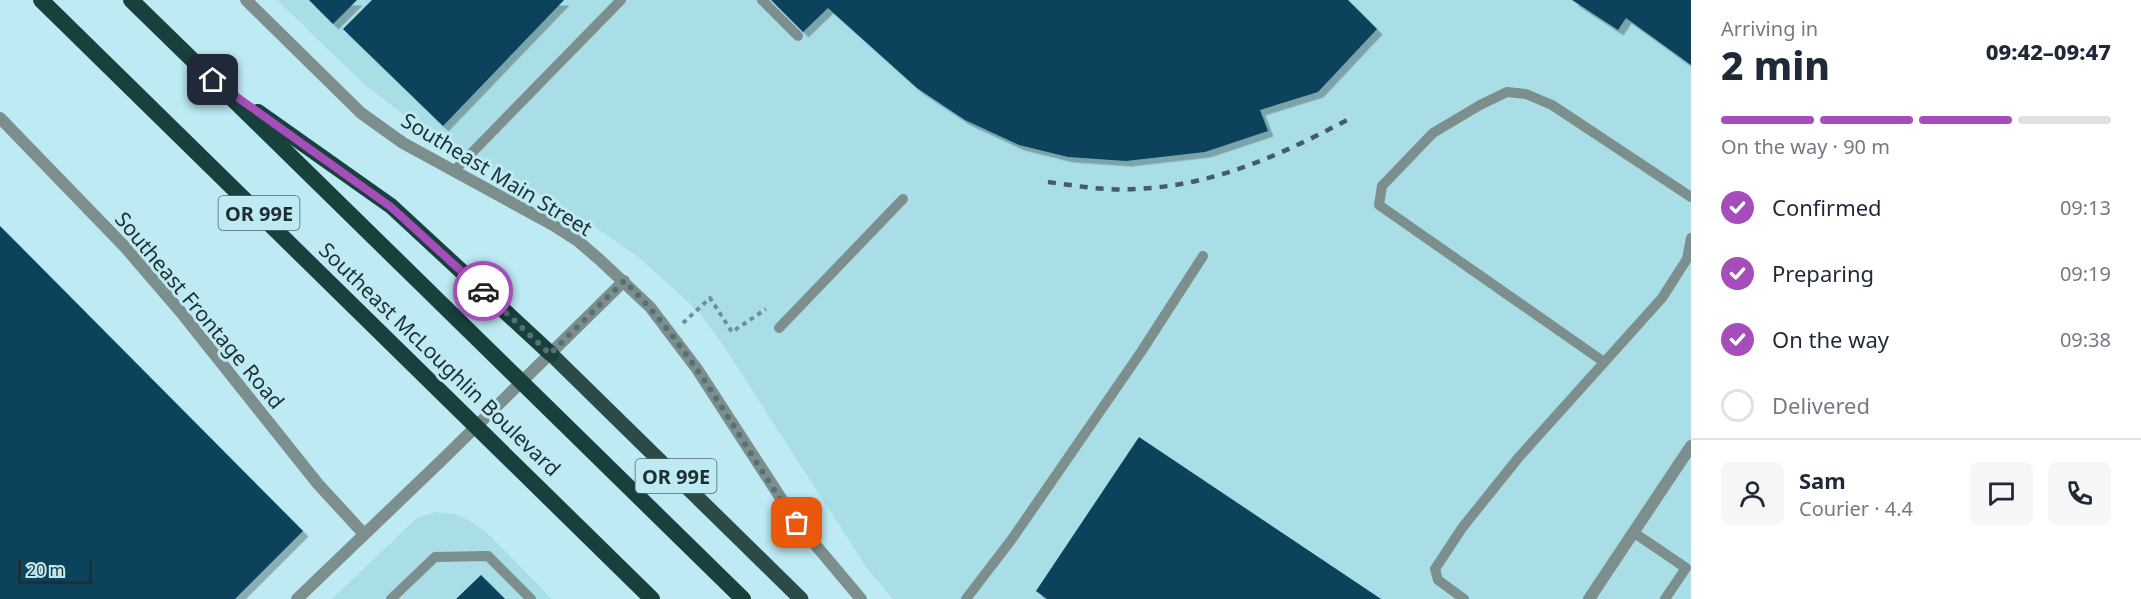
<!DOCTYPE html>
<meta charset="utf-8">
<style>
:root{--surface:#fff;--page:#f6f6f7;--text:#1f2937;--muted:#747a83;--line:#e0e1e3;--accent:#a54dba}
body{margin:0;font-family:"Noto Sans",sans-serif;background:var(--page);color:var(--text);height:100vh;display:flex;flex-direction:column;font-size:22px;white-space:nowrap}
*{box-sizing:border-box;margin:0}
p{font-size:20px;color:var(--muted)}
.icon{flex:none;width:33px;height:33px;fill:none;stroke:currentColor;stroke-width:2;stroke-linecap:round;stroke-linejoin:round}
.map{position:relative;flex:1;overflow:hidden}
.panel{display:flex;flex-direction:column;background:var(--surface);width:450px}
.panel>*{flex:none}
.scale{position:absolute;left:18px;bottom:15px;width:74px;box-sizing:border-box;padding-left:6px;border:3px solid #1e2f32;border-top:0;font-size:16px;line-height:21px;white-space:nowrap;color:#1e2f32;-webkit-text-stroke:4px #beeaf3;paint-order:stroke}
.pin{position:absolute;display:grid;place-items:center;width:51px;height:51px;color:#fff;margin:-26px;border-radius:12px;box-shadow:0 3px 9px #0006}
.courier{position:absolute;display:grid;place-items:center;width:60px;height:60px;margin:-30px;border:4px solid #a54dba;border-radius:50%;background:#fff;color:#222;box-shadow:0 2px 8px #0007}
.head em{font-style:normal;font-weight:800}
.head div{display:flex;flex-direction:column-reverse}
.head{display:flex;align-items:center;justify-content:space-between;height:102px;padding:0 30px}
h1{font-size:39px;font-weight:800;line-height:45px}
.bar{display:grid;grid-template-columns:repeat(4,1fr);gap:9px 6px;align-content:center;height:72px;padding:0 30px}
.bar i{height:8px;border-radius:4px;background:var(--line)}
.bar .active{background:var(--accent)}
.bar p{grid-column:span 4}
.line{display:flex;align-items:center;gap:15px;padding:0 30px;border-top:2px solid var(--line)}
.line div{flex:1}
.round{display:grid;place-items:center;flex:none;width:63px;height:63px;border-radius:9px;background:var(--page)}
ol{padding:0 30px;list-style:none}
li{display:flex;align-items:center;gap:18px;height:66px}
li p{margin-inline-start:auto}
li .icon{padding:6px;border-radius:50%;background:var(--accent);color:#fff;stroke-width:4}
li:last-child{color:var(--muted)}
li i{width:33px;height:33px;border:3px solid var(--line);border-radius:50%}
main{display:flex;flex:1;min-height:0}
.map>svg:first-child{display:block}
.built{fill:#a9dee7}
.building{fill:#07435b;filter:url(#shadow)}
.lines{fill:none;stroke-linecap:round;stroke-linejoin:round}
.path{stroke:#708f95;stroke-width:4;stroke-dasharray:4.5 4.5;stroke-linecap:butt}
.service{stroke:#7c8f8c;stroke-width:10}
.minor{stroke:#7c8f8c;stroke-width:12}
.tertiary{stroke:#7c8f8c;stroke-width:12}
.primary{stroke:#2a4b48;stroke-width:15}
.trunk{stroke:#18403c;stroke-width:16}
.rail{stroke:#455d62;stroke-width:4.5;stroke-dasharray:8 8;stroke-linecap:butt}
.done{stroke:#567076;stroke-width:6;stroke-dasharray:0 10.8}
.route{stroke:#a54dba;stroke-width:8}
.labels{text-anchor:middle;dominant-baseline:central;stroke-width:6;stroke-linejoin:round;paint-order:stroke}
.shield{fill:#beeaf3;stroke:#4e676c;stroke-width:1.5}
.shield-label{font-size:20px;font-weight:bold;fill:#1e2f32}
.street-label{font-size:21px;fill:#1e2f32;stroke:#beeaf3}
</style>
<main>
<div class="map">
<svg width="1691" height="599" viewBox="0 0 1691 599">
<defs>
<filter id="shadow"><feDropShadow dx="5.5" dy="5.5" stdDeviation="0" flood-color="#0004"/></filter>
</defs>
<rect width="100%" height="100%" fill="#beeaf3"/>
<g class="built">
<path d="M277 0H1691V599H893L867 568 721 342 701 315 671 286 637 256 583 219 429 134 365 85Z"/>
<path d="M435 512 455 514 470 521 487 533 552 599H332L417 518Z"/>
</g>
<g class="building">
<path d="M309 0H357L333 24Z"/>
<path d="M372 0H564L443 126 343 29Z"/>
<path d="M771 0H1348L1377 29 1318 92 1260 110 1268 131 1205 152 1126 161 1068 157 1019 145 965 120 917 88 828 8 803 32Z"/>
<path d="M1572 0H1691V65L1626 18 1618 30Z"/>
<path d="M0 226 303 531 235 599H0Z"/>
<path d="M1139 437 1381 599H1047L1036 591Z"/>
<path d="M481 575 505 599H456Z"/>
</g>
<g class="lines">
<path class="path" d="M683 323 710 298 732 332 766 309"/>
<g class="service">
<path d="M762 0 798 36"/>
<path d="M454 171 621 0"/>
<path d="M779 328 903 199"/>
<path d="M1604 362 1379 205 1382 186 1433 133 1480 105 1507 92 1526 94 1552 105 1691 197"/>
<path d="M1633 532 1686 568 1665 599"/>
<path d="M391 599 435 557 488 556 531 599"/>
<path d="M966 599 1012 539 1141 352 1203 256"/>
<path d="M1464 599 1438 580 1435 569 1462 528 1519 457 1662 298 1687 259 1691 238"/>
</g>
<path class="minor" d="M1589 599 1691 446"/>
<g class="tertiary">
<path d="M246 0 361 113 403 143 553 225 578 241 600 260 650 307 697 369 797 523 861 599"/>
<path d="M0 118 124 246 180 311 318 484 364 534"/>
<path d="M297 599 442 460 624 281"/>
</g>
<path class="primary" d="M551 354 801 599"/>
<g class="trunk">
<path d="M41 0 652 599"/>
<path d="M131 0 213 80 222 86"/>
<path d="M213 80 743 599"/>
<path d="M258 112 391 206 551 354"/>
</g>
<path class="rail" d="M1048 182C1077 186 1106 191 1135 189 1213 186 1281 155 1349 119"/>
</g>
<g class="lines">
<path class="done" d="M483 291 550 354 624 281C696 351 739 442 797 523"/>
<path class="route" d="M213 80 391 207 483 291"/>
</g>
<g class="labels">
<g class="shield">
<rect x="218.5" y="196" width="81" height="34" rx="4.5"/>
<rect x="635.5" y="459" width="81" height="34" rx="4.5"/>
</g>
<g class="shield-label">
<text x="259" y="213">OR 99E</text>
<text x="676" y="476">OR 99E</text>
</g>
<g class="street-label">
<text transform="translate(497 174) rotate(31)">Southeast Main Street</text>
<text transform="translate(200 310) rotate(50)">Southeast Frontage Road</text>
<text transform="translate(440 359) rotate(44)">Southeast McLoughlin Boulevard</text>
</g>
</g>
</svg>
<div class="scale">20 m</div>
<div class="pin" style="left:797px;top:523px;background:#ea580c"><svg class="icon" aria-label="bag" viewBox="0 0 24 24"><path d="M5 8h14l-1 12H6zM9 8a3 3 0 0 1 6 0"/></svg></div>
<div class="pin" style="left:213px;top:80px;background:#1f2937"><svg class="icon" aria-label="home" viewBox="0 0 24 24"><path d="M3 11l9-7 9 7M6 9v11h12V9"/></svg></div>
<div class="courier" style="left:483px;top:291px"><svg class="icon" aria-label="car" viewBox="0 0 24 24"><path d="M5 17H2v-5l4-1 3-4h7l3 4 3 1v5h-3M9 17h6M6 11h13"/><circle cx="7" cy="17" r="2"/><circle cx="17" cy="17" r="2"/></svg></div>
</div>
<section class="panel">
<div class="head"><div><h1>2 min</h1><p>Arriving in</p></div><em>09:42–09:47</em></div>
<div class="bar"><i class="active"></i><i class="active"></i><i class="active"></i><i></i><p>On the way · 90 m</p></div>
<ol>
<li><svg class="icon" aria-label="check" viewBox="0 0 24 24"><path d="M5 12l5 5 9-10"/></svg>Confirmed<p>09:13</p></li>
<li><svg class="icon" aria-label="check" viewBox="0 0 24 24"><path d="M5 12l5 5 9-10"/></svg>Preparing<p>09:19</p></li>
<li><svg class="icon" aria-label="check" viewBox="0 0 24 24"><path d="M5 12l5 5 9-10"/></svg>On the way<p>09:38</p></li>
<li><i></i>Delivered</li>
</ol>
<div class="line" style="height:108px"><a class="round"><svg class="icon" aria-label="person" viewBox="0 0 24 24"><circle cx="12" cy="8" r="4"/><path d="M4 21q1-7 8-7t8 7"/></svg></a><div><b>Sam</b><p>Courier · 4.4</p></div><a class="round"><svg class="icon" aria-label="chat" viewBox="0 0 24 24"><path d="M4 5h16v11H9l-5 4z"/></svg></a><a class="round"><svg class="icon" aria-label="phone" viewBox="0 0 24 24"><path d="M5 4h4l2 5-3 2q2 4 5 5l2-3 5 2v4C11 20 4 13 5 4z"/></svg></a></div>
</section>
</main>
